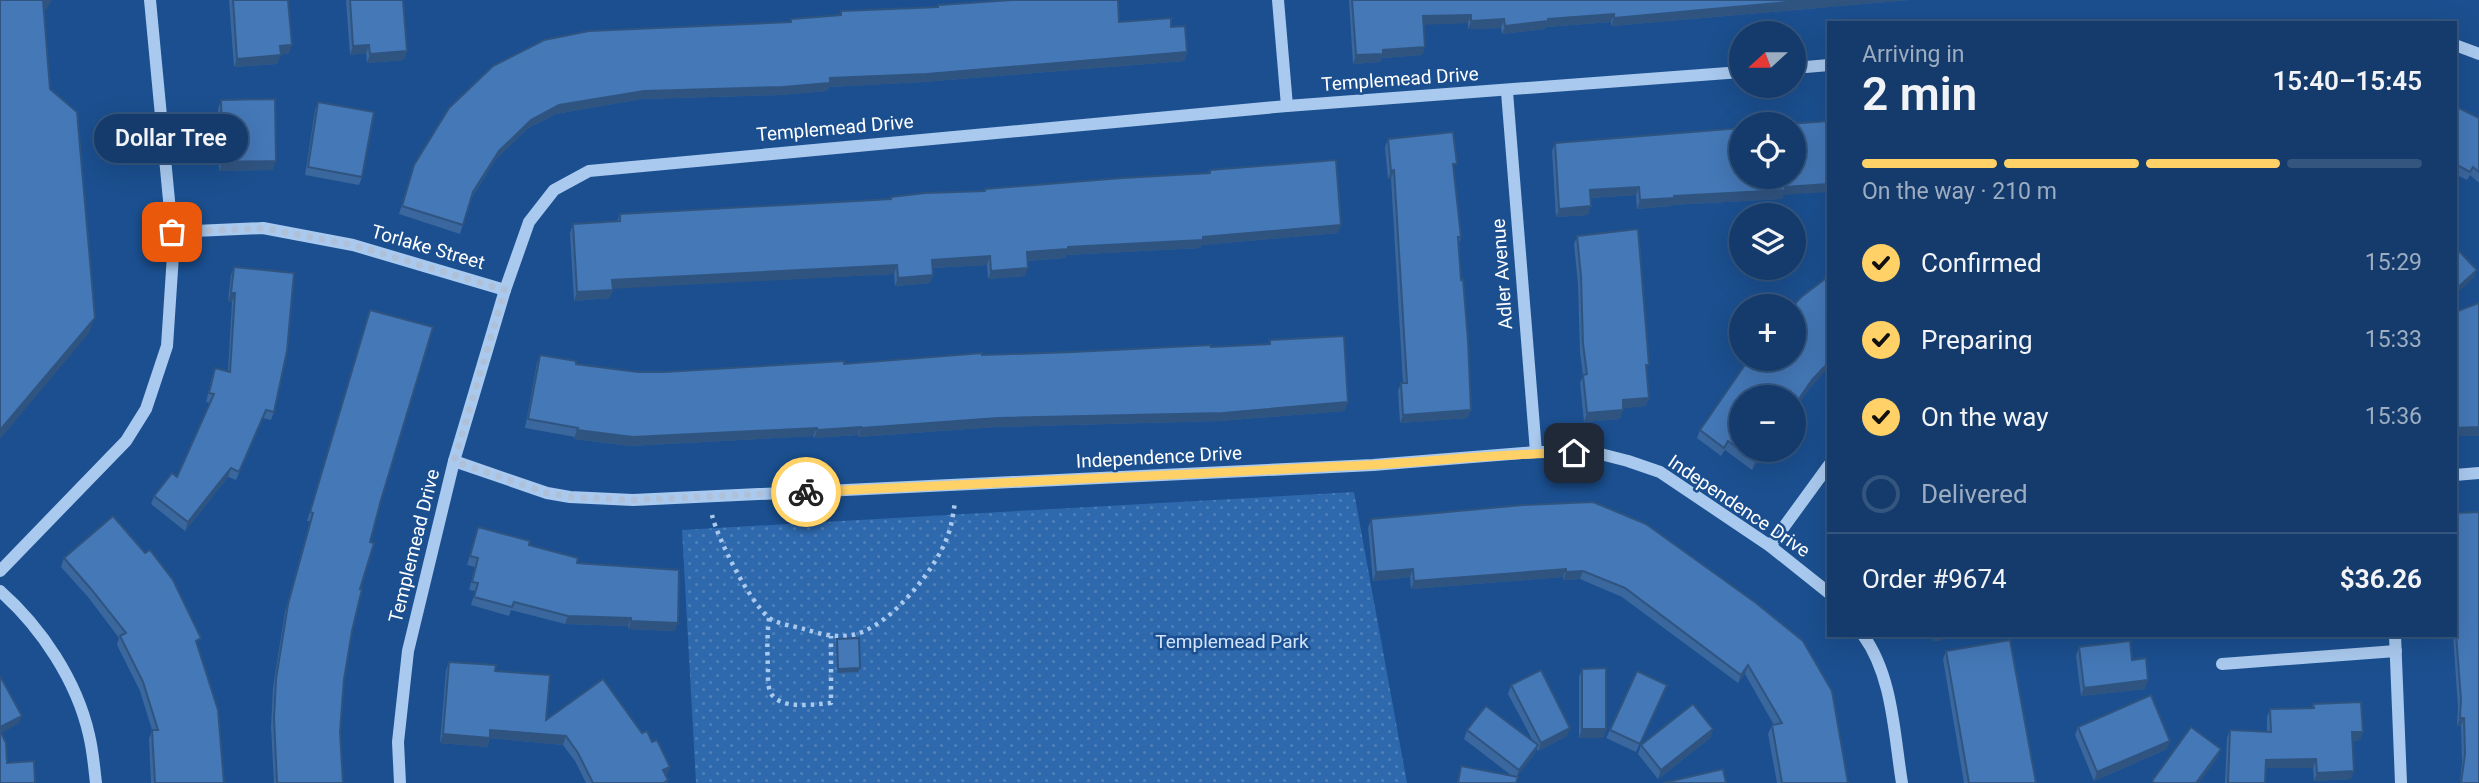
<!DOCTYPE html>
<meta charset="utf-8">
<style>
:root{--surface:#143b6b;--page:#1d4271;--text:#f1f3f6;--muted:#9dadc1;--line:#33557e;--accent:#ffd166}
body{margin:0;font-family:Roboto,sans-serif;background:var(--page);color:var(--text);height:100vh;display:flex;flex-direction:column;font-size:26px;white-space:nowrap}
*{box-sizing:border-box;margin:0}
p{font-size:23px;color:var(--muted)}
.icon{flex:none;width:38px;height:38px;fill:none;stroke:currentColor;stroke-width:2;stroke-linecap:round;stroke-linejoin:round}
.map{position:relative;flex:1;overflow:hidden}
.sheet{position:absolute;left:1827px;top:21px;width:630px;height:616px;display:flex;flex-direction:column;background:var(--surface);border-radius:0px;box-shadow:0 7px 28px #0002,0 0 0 2px var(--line)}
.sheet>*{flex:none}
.needle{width:46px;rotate:249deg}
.fabs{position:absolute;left:1729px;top:21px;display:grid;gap:14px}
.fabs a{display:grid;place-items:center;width:77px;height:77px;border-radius:50%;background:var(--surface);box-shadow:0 7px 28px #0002,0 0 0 2px var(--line);font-size:35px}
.pin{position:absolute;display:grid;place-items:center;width:60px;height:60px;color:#fff;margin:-30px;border-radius:14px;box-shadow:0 4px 10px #0006}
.courier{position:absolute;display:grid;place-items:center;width:70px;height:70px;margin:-35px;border:5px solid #ffd166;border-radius:50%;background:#fff;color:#222;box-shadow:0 2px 9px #0007}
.bubble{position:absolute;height:49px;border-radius:24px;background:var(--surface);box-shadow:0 7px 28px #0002,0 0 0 2px var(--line);font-size:23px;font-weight:600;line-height:49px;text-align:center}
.summary em{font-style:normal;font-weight:600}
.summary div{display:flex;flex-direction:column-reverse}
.summary{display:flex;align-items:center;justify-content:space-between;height:119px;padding:0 35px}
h1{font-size:46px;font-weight:600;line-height:52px}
.bar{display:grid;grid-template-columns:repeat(4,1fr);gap:10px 7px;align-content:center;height:84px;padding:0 35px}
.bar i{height:9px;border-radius:5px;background:var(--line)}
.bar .active{background:var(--accent)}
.bar p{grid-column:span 4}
.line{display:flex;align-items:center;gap:18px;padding:0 35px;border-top:2px solid var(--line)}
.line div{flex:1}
ol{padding:0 35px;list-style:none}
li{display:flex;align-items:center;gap:21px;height:77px}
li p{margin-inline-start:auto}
li .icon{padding:7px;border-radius:50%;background:var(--accent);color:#111;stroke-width:4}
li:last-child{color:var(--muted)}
li i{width:38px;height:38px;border:4px solid var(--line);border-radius:50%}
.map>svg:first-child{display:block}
.park{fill:url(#park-dots)}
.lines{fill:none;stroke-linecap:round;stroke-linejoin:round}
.path{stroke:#a9c9ee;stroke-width:4.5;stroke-dasharray:3.5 5;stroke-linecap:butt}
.minor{stroke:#a9c9ee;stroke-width:12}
.wall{fill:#3a679d}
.shaded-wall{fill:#305480}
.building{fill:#4478b7;stroke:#305480;stroke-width:2}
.done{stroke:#afc1d8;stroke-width:7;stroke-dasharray:0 12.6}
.route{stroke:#ffd166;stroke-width:9}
.labels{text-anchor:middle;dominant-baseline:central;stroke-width:5;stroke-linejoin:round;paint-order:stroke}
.street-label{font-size:19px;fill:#fff;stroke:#1b4f8f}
.park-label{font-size:19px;fill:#cfe3fa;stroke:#1b4f8f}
</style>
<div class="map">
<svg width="2479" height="783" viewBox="0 0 2479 783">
<defs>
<pattern id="park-dots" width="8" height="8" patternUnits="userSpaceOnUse" patternTransform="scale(1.75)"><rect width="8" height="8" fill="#2e69ad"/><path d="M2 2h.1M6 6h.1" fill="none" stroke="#4d80b9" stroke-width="1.8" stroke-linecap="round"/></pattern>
</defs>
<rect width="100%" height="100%" fill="#1b4f8f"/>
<path class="park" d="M1354 492 1407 783H696L682 530Z"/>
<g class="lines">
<g class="path">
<path d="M712 515C718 540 749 600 768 617 776 624 794 626 804 629 820 634 839 639 856 634 891 625 937 568 948 535 952 525 953 513 955 503"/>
<path d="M769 618C767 636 767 650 768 668 768 676 767 688 772 695 784 710 815 704 831 703V636"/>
</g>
<g class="minor">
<path d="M1278 0 1287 106"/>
<path d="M2455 45 2479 54"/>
<path d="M1794 68 1829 65"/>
<path d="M1507 92 1536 452"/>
<path d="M172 232 263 228 353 245 505 290"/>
<path d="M454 461 547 493 570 497 633 500 1373 465 1536 452H1593L1628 461 1660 472 1770 546 1829 593"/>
<path d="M2455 475 2479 473"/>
<path d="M1770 546 1829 465"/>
<path d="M0 571 126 441 146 409 167 346 173 255 172 232 150 0"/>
<path d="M0 591C41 627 77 681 89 735 93 751 94 767 96 783"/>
<path d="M1863 635C1893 676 1894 735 1902 783"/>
<path d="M2395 635 2401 783"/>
<path d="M2222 664 2396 651"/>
<path d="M400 783 398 742 408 651 454 461 505 290 529 222 554 190 589 171 1287 106 1741 72"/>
</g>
</g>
<g class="wall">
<path d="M229 0H288L289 54H280L277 64 234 67Z"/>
<path d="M346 0H403L404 60 367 63 366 53 350 55Z"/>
<path d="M1349 0H1909L1611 26V22L1546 27 1545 29 1502 34 1501 28 1468 29V23L1424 24 1425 47 1422 55 1382 58 1380 62 1353 64Z"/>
<path d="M938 5 1171 27 1187 52 1184 61 923 82 829 87 827 91 780 95 641 99 556 114 528 128 496 159 471 199 460 234 399 214 414 165 790 22 791 19 839 15 841 11 937 7Z"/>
<path d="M221 100 273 170 219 171 218 109Z"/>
<path d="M318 102 362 177 359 185 305 175 315 110Z"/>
<path d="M2455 106 2479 118V183L2470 175 2467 180 2455 174Z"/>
<path d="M1388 139 1454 171 1461 237 1459 243 1468 418 1400 423 1398 391 1401 383H1403L1391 179H1388L1385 147Z"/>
<path d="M1555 143 1783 195 1782 199 1672 205 1671 206 1637 209 1636 195 1590 198 1588 215 1556 217 1552 151Z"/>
<path d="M1210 170 1338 233 1201 245 1200 248 1066 255 1065 258 1027 261 1025 276 988 279 987 265 933 268V275L930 283 895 286 894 274 613 288 610 298 574 301 570 233 573 224 617 221 620 214 890 199 891 197 984 191 985 189 1208 173Z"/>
<path d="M1577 236 1646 373 1649 398 1645 406 1623 408 1620 419 1584 422 1580 383 1583 376 1580 353 1578 284 1574 244Z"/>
<path d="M234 267 274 412 271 420 263 418 236 480 228 477 185 531 151 504 154 496 177 477 210 403 206 402 212 377 215 368 228 371 232 302 228 301 231 275Z"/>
<path d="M370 310 381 500 370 542 360 589 352 631 344 679 340 732 343 783H274L271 727 273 687 285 612 310 521H307Z"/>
<path d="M1270 340 1348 402 1344 411 1220 421 995 427 858 437V435L814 438 813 436 630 446 574 439 575 437 525 428 537 363 540 355 576 364 638 372H664L844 364 982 355 1211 347 1269 344Z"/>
<path d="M1809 389 1794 410V397L1766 450 1752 470 1725 450 1721 456 1697 438 1700 430Z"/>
<path d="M2455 513 2479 783H2460L2462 762 2461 726H2457L2458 707 2453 635H2455Z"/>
<path d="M1371 519 1646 524 1848 783H1777L1768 734 1772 725H1774L1745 674 1738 683 1622 597 1580 579 1563 580V577L1411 589 1410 577 1373 581 1368 528Z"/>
<path d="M478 527 577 563 678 623 674 631 628 629V626L565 624 511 610 509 616 471 605 475 591 469 590 475 567 467 565Z"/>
<path d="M64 558 198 647 224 783H151L149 739 152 730 140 691 117 645 119 638 88 597 61 567Z"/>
<path d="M837 639 858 672 837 673 836 643Z"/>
<path d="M2079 647 2132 660 2145 689 2081 696 2076 656Z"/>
<path d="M1946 651 2036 783H1964L1943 659Z"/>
<path d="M449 662 495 671 546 720 667 775 666 776 668 780 667 783H586L575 761 563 745 490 738 487 747 440 743 446 670Z"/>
<path d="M1582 669 1606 729 1603 738H1579V677Z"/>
<path d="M1511 685 1567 736 1538 751 1536 748 1535 753 1517 776 1516 783H1457L1461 766 1512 776 1464 739 1467 730 1533 741 1508 694Z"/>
<path d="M1667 685 1636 752 1606 738 1610 730Z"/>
<path d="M2313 704 2363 732 2360 740 2352 741 2351 779 2314 781 2313 768H2266L2265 783H2225L2227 738 2230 730 2267 732V717L2270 709 2312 708Z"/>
<path d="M2078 727 2167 749 2094 781 2075 735Z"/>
<path d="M1713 729 1710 738 1658 779 1638 754 1641 745Z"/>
</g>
<g class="shaded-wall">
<path d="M41 0H52L46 10 37 11Z"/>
<path d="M1809 0H1909L1611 26 1614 18Z"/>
<path d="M1614 14 1611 22 1546 27 1545 29 1502 34 1505 26 1548 19Z"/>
<path d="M1471 15 1468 23 1420 25 1423 16Z"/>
<path d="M1504 19 1501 28 1468 29 1471 21Z"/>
<path d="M292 45 289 54 277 55 280 46Z"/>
<path d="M369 45 366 53 350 55 353 46Z"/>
<path d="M1425 47 1422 55 1382 58 1380 62 1353 64 1356 55 1383 50Z"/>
<path d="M407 51 404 60 367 63 370 54Z"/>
<path d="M1187 52 1184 61 923 82 829 87 827 91 780 95 641 99 556 114 528 128 496 159 470 200 473 192 499 151 531 120 559 105 644 91 830 78Z"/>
<path d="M281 55 277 64 234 67 237 59Z"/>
<path d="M276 161 273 170 219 171 222 162Z"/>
<path d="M1394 170 1391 179H1388L1391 171Z"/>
<path d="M1829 184V192L1783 195 1782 199 1672 205 1671 206 1637 209 1640 200 1674 196Z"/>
<path d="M1639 187 1636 195 1586 198 1590 190Z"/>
<path d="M1591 206 1588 215 1556 217 1559 209Z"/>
<path d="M1341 225 1338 233 1201 245 1200 248 1066 255 1065 258 1024 261 1027 252 1068 247Z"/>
<path d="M990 256 987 265 929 268 932 260Z"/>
<path d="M897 265 894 274 609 289 612 280Z"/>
<path d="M1028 268 1025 276 988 279 991 271Z"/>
<path d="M2477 270 2474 278 2455 295V290Z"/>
<path d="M933 275 930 283 895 286 898 278Z"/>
<path d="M613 290 610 298 574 301 577 292Z"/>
<path d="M231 293H235L232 302 228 301Z"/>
<path d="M95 318 89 333 0 439V430Z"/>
<path d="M1829 362V367L1809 389 1794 410V406L1812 380Z"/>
<path d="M1649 398 1645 406 1620 409 1623 400Z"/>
<path d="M1348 402 1344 411 1220 421 995 427 858 437 861 428 998 418Z"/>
<path d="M1471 410 1468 418 1400 423 1403 415Z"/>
<path d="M1623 410 1620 419 1584 422 1587 413Z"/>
<path d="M861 427 858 435 814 438 817 430Z"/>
<path d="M2479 427V436H2455V428Z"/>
<path d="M817 428 813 436 630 446 574 439 577 430Z"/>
<path d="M1763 450H1766L1752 470 1755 461Z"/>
<path d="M231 468 228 477 185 531 188 522Z"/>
<path d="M1413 569 1410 577 1373 581 1376 572Z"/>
<path d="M1566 569 1563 577 1411 589 1414 581Z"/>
<path d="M1583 571 1580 579 1563 580 1566 572Z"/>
<path d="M568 616 631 618 628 626 565 624Z"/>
<path d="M631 621 678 623 674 631 628 629Z"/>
<path d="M1934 635H1951L1940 641H1932Z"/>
<path d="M1748 665 1745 674 1738 683 1741 675Z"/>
<path d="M860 668 858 672 837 673 838 669Z"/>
<path d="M2148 680 2145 689 2081 696 2084 688Z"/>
<path d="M1667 685 1664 694 1636 752 1640 744Z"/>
<path d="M22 716 18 724 0 734V727Z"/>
<path d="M2460 718H2464L2461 726H2457Z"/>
<path d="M1570 728 1567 736 1538 751 1541 743Z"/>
<path d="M1582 729H1606L1603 738H1579Z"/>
<path d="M1713 729 1710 738 1658 779 1661 770Z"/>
<path d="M490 730 566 736 563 745 490 738 487 747 440 743 443 734Z"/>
<path d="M2352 732H2363L2360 740 2349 741Z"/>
<path d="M2170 741 2167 749 2094 781 2097 772Z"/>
<path d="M1538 745 1535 753 1516 778 1519 770Z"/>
<path d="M2221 749 2218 757 2199 783H2196Z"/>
<path d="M2316 759 2313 768H2263L2266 760Z"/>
<path d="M670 767 667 775 660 778 663 770Z"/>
<path d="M2354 771 2351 779 2314 781 2317 773Z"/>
</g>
<g class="building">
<path d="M0 0H43L50 89 77 112 95 318 0 430Z"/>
<path d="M233 0H288L292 45 280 46 281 55 237 59Z"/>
<path d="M350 0H403L407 51 370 54 369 45 353 46Z"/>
<path d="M1012 0H1118L1119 22 1171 18V27L1185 26 1187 52 927 74 830 78V83L783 87 644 91 559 105 531 120 499 151 473 192 463 225 402 206 414 165 449 108 493 66 544 40 589 31 791 22V19L841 15V11L938 7V5Z"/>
<path d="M1352 0H1809L1614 18V14L1548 19V21L1505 26 1504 19 1471 21V15L1423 16 1425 47 1383 50V54L1356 55Z"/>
<path d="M275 99 276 161 222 162 221 100Z"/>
<path d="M318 102 374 112 362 177 308 167Z"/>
<path d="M2455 106 2479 118V172L2473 167 2470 172 2455 164Z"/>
<path d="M1829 121V184L1785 187V190L1674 196V198L1640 200 1639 187 1590 190 1591 206 1559 209 1555 143 1741 128V177H1794V124H1787Z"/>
<path d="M1453 132 1457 164H1453L1461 237H1458L1461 280 1463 279 1468 341 1471 410 1403 415 1401 383H1407L1394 170 1391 171 1388 139Z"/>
<path d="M1336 160 1341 225 1203 237V240L1068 247V249L1027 252 1028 268 991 271 990 256 932 260 933 275 898 278 897 265 612 280 613 290 577 292 573 224 620 221V214L891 199V197L925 193 985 191V189L1122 178 1210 173V170Z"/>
<path d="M1638 229 1649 365H1646L1649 398 1623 400V410L1587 413 1583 375 1587 374 1583 344 1581 276 1577 236Z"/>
<path d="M2455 247 2477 270 2455 290Z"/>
<path d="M234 267 294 273 287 351 274 412 266 410 239 472 231 468 188 522 154 496 172 473 177 477 214 394 209 393 215 368 230 372 235 293H231Z"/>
<path d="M1829 276V362L1812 380 1794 406V397H1741V450H1763L1755 461 1728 441 1724 448 1700 430 1749 359H1794V306H1793L1801 297Z"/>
<path d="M2479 303V427L2455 428V312Z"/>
<path d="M370 310 433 327 381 500 370 542 374 543 360 589H362L352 631 344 679 340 732 343 783H277L274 718 276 679 288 604 313 513 310 512Z"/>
<path d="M1344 336 1348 402 1223 413 998 418 861 428V427L817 430V428L633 437 577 430 578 428 528 419 540 355 576 361V364L638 372H664L844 361V364L982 353V355L1073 352 1211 345V347L1270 344V340Z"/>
<path d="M1593 502 1646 524 1756 603 1803 641 1832 691 1848 783H1782L1772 725 1782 723 1748 665 1741 675 1625 588 1583 571 1566 572V569L1414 581 1413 569 1376 572 1371 519 1523 505Z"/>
<path d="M2479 512V783H2461L2465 754 2464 718H2460L2461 699 2456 634 2455 513Z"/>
<path d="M113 516 145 553 150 550 173 580 201 638 196 641 218 710 224 783H155L152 730H158L143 682 120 636 126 633 91 589 64 558Z"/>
<path d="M478 527 530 541 529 545 578 558 577 563 679 570 678 623 631 621V618L568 616 514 602 512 607 474 597 478 583 472 582 478 558 470 556Z"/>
<path d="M859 638 860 668 838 669 837 639Z"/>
<path d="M2010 640 2036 783H1969L1946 651Z"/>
<path d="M2130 641 2132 660 2146 658 2148 680 2084 688 2079 647Z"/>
<path d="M449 662 496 665 495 671 550 675 546 720 603 679 642 733 647 731 652 742 657 740 670 767 663 770 668 780 663 783H593L578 753 566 736 490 730V738L443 734Z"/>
<path d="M1606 668V729H1582V669Z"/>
<path d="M1541 670 1570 728 1541 743 1511 685Z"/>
<path d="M1637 671 1667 685 1640 744 1610 730Z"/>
<path d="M0 676 22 716 0 727Z"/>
<path d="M2151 695 2170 741 2097 772 2078 727Z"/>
<path d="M2361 702 2363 732H2352L2354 771 2317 773 2316 759 2266 760 2265 783H2228L2230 730 2271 732 2270 709 2314 708 2313 704Z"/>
<path d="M1693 704 1713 729 1661 770 1641 745Z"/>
<path d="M1486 706 1538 745 1519 770 1467 730Z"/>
<path d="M2191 727 2221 749 2196 783H2154L2152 781Z"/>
<path d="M0 730 6 743 7 763 34 761 35 783H0Z"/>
<path d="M1461 766 1518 777 1516 783H1458Z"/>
<path d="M1723 769 1726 783H1663Z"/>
</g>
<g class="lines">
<path class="done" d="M172 232 263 228 353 245 505 290 454 461 547 493 570 497 633 500 806 492"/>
<path class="route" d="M806 492C986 485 1166 475 1346 466 1422 463 1498 453 1574 453"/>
</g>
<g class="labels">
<g class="street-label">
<text transform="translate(1400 79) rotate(-4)">Templemead Drive</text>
<text transform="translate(835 128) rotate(-5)">Templemead Drive</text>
<text transform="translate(428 247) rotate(16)">Torlake Street</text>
<text transform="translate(1502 274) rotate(-94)">Adler Avenue</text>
<text transform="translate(1159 457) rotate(-3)">Independence Drive</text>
<text transform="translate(1739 506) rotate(34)">Independence Drive</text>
<text transform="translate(414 546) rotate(-76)">Templemead Drive</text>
</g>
<g class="park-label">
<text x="1232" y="641">Templemead Park</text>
</g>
</g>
</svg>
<div class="fabs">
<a><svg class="needle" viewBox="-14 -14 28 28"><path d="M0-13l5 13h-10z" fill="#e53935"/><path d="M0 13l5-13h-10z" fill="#9dadc1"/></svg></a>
<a><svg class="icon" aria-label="locate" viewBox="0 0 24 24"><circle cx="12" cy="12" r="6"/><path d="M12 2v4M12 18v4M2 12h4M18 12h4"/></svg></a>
<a><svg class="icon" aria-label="layers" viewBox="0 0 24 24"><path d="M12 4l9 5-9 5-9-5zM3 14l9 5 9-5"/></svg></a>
<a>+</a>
<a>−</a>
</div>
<div class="pin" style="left:172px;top:232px;background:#ea580c"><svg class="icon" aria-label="bag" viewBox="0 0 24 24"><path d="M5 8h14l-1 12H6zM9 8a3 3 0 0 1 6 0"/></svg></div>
<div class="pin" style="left:1574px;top:453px;background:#1f2937"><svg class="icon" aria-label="home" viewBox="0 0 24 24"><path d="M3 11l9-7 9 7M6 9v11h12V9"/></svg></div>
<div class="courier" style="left:806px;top:492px"><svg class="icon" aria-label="bike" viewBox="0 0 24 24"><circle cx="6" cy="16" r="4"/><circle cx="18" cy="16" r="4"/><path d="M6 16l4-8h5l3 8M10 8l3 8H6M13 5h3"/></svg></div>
<div class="bubble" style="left:94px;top:114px;width:154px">Dollar Tree</div>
<section class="sheet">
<div class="summary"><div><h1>2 min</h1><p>Arriving in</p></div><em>15:40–15:45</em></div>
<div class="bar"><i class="active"></i><i class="active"></i><i class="active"></i><i></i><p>On the way · 210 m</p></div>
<ol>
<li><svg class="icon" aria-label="check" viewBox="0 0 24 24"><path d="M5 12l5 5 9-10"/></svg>Confirmed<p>15:29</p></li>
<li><svg class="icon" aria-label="check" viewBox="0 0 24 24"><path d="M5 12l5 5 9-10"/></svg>Preparing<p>15:33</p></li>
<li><svg class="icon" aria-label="check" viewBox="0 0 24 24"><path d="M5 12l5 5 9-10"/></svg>On the way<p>15:36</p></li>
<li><i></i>Delivered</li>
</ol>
<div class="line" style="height:91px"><div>Order #9674</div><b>$36.26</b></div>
</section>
</div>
